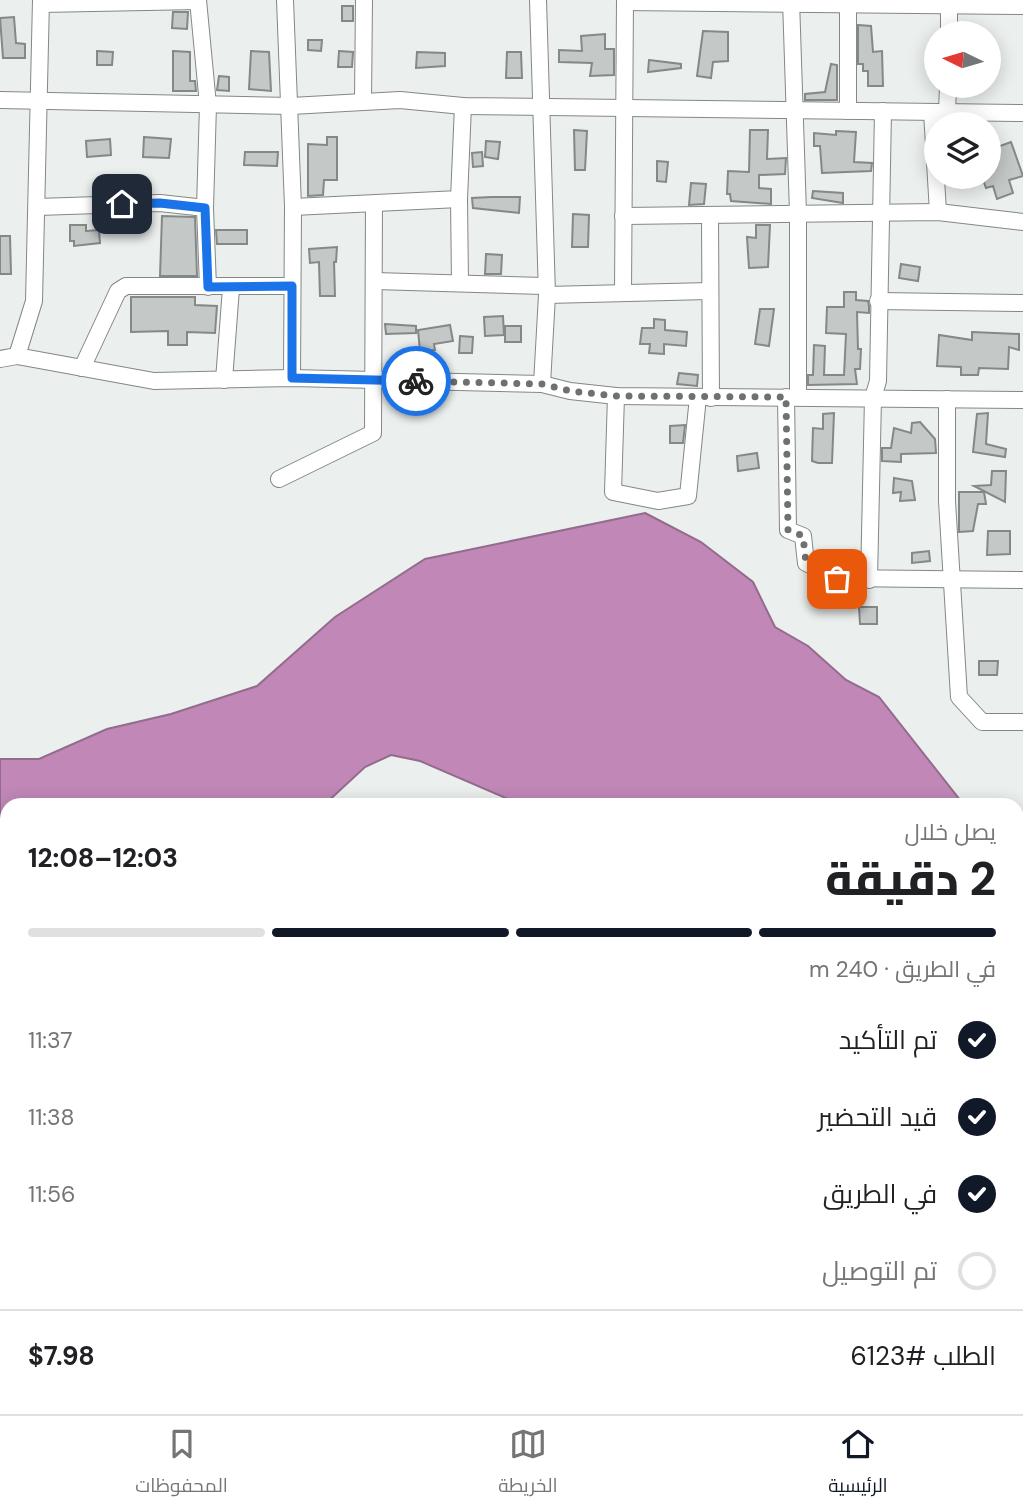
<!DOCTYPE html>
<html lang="ar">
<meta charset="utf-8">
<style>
:root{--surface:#fff;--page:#f2f2f2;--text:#202124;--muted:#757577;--line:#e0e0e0;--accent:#111827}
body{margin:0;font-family:"DM Sans",Cairo,sans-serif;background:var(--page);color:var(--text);direction:rtl;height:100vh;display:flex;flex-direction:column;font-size:26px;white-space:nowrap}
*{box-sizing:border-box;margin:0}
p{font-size:23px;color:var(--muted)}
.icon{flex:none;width:38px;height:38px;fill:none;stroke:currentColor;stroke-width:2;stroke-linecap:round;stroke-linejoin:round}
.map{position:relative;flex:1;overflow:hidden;direction:ltr}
.sheet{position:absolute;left:0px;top:798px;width:1024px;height:616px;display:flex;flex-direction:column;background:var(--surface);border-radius:21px 21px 0 0;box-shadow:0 4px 18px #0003;direction:rtl}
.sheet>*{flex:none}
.needle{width:46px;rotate:275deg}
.buttons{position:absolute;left:924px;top:21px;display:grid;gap:14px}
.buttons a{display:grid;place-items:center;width:77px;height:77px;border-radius:50%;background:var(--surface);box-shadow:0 4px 18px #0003;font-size:35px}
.pin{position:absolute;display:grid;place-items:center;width:60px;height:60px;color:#fff;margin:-30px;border-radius:14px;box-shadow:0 4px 10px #0006}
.courier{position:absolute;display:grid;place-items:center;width:70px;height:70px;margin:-35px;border:5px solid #1a73e8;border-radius:50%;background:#fff;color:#222;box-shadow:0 2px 9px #0007}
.overview em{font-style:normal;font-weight:800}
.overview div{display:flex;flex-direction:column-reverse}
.overview{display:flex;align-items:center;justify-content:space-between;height:119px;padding:0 28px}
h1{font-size:46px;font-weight:800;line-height:52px}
.bar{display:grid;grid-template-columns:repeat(4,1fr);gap:10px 7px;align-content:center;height:84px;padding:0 28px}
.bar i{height:9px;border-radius:5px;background:var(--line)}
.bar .selected{background:var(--accent)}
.bar p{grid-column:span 4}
.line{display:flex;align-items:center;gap:18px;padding:0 28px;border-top:2px solid var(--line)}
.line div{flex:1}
ol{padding:0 28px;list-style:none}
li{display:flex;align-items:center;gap:21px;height:77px}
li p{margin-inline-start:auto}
li .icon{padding:7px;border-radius:50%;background:var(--accent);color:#fff;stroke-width:4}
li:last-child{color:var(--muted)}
li i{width:38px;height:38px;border:4px solid var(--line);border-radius:50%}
.tab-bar{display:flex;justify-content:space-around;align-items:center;height:98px;border-top:2px solid var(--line);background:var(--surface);font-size:19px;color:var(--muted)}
.tab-bar a{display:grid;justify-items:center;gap:4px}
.tab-bar .selected{color:var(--accent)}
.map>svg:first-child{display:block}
.water{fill:#c087b7;stroke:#936c8d;stroke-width:2}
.building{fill:#c4c8c7;stroke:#848887;stroke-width:2}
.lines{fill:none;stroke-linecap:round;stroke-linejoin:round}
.minor-casing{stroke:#838786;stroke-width:18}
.minor{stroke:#fff;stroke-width:16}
.done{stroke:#6e7170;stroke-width:7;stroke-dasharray:0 12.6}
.route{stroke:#1a73e8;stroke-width:9}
</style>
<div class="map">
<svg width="1023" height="1414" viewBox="0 0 1023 1414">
<rect width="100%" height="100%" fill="#ebefee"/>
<g class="water">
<path d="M645 513 701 542 753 582 775 627 808 646 846 680 879 697 964 805H522L420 761 391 755 365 767 324 805H7V856L0 853V759H39L107 729 171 714 257 686 335 617 425 559Z"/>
<path d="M1017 909 1023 921V1162L1017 1156Z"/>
</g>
<g class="building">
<rect x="342" y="6" width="11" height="15"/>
<path d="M173 12H188L187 29 172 28Z"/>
<path d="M14 17 16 43 25 44V58H3L0 18Z"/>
<path d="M858 25 871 26 873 52 882 51 883 86H868V71H863V64H858Z"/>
<path d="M703 31 728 32V61L713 62 711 78 697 76Z"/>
<path d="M605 34V49H614V75L590 76 592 63 559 62V50L582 51 581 36Z"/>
<path d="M308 40H322L321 51 308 50Z"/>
<path d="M97 51 113 52 112 65H97Z"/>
<path d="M173 51 190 52V81H195L196 91H173Z"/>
<path d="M251 51 269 52 271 91 249 89Z"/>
<path d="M339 51 353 52 352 67H338Z"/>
<path d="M417 52 445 53V66L416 68Z"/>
<path d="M507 52H521L522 78H506Z"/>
<path d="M649 60 681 64V68L648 72Z"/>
<path d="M831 64 837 65V100H805V94L825 92Z"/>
<path d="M219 76 229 77V91L217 90Z"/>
<path d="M574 130 587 131 585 170H575Z"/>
<path d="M750 130H768L767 159 786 158 785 174 759 175V188L771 189V204L731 201 730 194H727L728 171 749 172Z"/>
<path d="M836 131 856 132 854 162 872 163 871 171 822 173 820 146H814V133L836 135Z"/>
<path d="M144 137 171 139 169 158 143 157Z"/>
<path d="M327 137H337V180H324L323 195 308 196V144L327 145Z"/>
<path d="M110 139 111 155 87 157 86 141Z"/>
<path d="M486 141 500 142 498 159 485 157Z"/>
<path d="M1011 142 1023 176 1009 180 1013 193 997 199 993 186 986 188 982 177H989V150Z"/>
<path d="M245 152H278L277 166 244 165Z"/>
<path d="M482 152 483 166 473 167 472 153Z"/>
<path d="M657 161 668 162 666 182 657 181Z"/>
<path d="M691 183 706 184 704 204 689 205Z"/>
<path d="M813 191 843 193V203L812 198Z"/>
<path d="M491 197H520L519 213 473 208 472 198Z"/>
<path d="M573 214 589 215 588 247H572Z"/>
<path d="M162 216 195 217 197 276H160Z"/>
<path d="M70 225H86V231L99 230 100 243 74 246V241H70Z"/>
<path d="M756 225H770L768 267 749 268 747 237 756 238Z"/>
<path d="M216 230H247V244H217Z"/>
<path d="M0 236H10L11 274H0Z"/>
<path d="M337 247 336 262H334L335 296H320L319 262 310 263 309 249Z"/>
<path d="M486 254 502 255 501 274H485Z"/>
<path d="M901 264 920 267 918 281 899 278Z"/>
<path d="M844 292H856V300L868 301 869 306V313L857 312 858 349H861L860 369H855L857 384 808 385V375H813L814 345 825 346 824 375H844L846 334 826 333 827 307H844Z"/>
<path d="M131 297H195V305L217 306 215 333 187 332V345H168V331L131 332Z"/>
<path d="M760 309H774L769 346 755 344Z"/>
<path d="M503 316 504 335 485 336 484 317Z"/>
<path d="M654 319 665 320V330L687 332 686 346 664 344V354L649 353 650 344H640L642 328H654Z"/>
<path d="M385 324 416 326V333L386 334Z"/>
<path d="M450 325 453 341 434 344 435 350 420 351 418 330Z"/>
<rect x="505" y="326" width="16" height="16"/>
<path d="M972 332 1019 334V350L1009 347 1008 369 979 368 978 375H961V367L937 366 939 335 972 340Z"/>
<path d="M460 336 473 337 472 353H459Z"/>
<path d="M679 373 698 375 697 386 677 384Z"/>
<path d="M834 413 832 463H818L812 461 813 428 823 429V414Z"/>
<path d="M988 413 986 444 1006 449 1005 457 973 452 977 414Z"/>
<path d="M920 422 935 439 936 453 901 454V462L882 461V448H891L894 428 911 433 912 423Z"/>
<path d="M685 425 683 443H670V426Z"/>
<path d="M757 453 759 468 738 471 737 456Z"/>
<path d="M992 471H1006L1005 502 974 486 991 485Z"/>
<path d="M894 478 912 481 915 500 900 501 901 492 893 493Z"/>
<path d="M959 492H984L986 504H978L973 531 959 532Z"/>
<path d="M988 531H1010V554L987 555Z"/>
<path d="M929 551 930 561 912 563V553Z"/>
<path d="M859 607H877V624H860Z"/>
<path d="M979 661H998L997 675H979Z"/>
</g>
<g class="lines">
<g class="minor-casing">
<g id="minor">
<path d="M198 0 208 105 205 208 208 287"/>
<path d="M285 0 293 207 292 378"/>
<path d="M538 0 547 295 542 384"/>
<path d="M791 0 798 213V397"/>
<path d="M848 0V111"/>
<path d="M625 2 1023 6"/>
<path d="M41 4 198 1"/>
<path d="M949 33V0"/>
<path d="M0 100 291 106 400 100 463 106 1023 113"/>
<path d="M363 100 364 0"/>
<path d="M932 112 938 212"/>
<path d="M947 112 948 86"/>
<path d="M459 199 460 283"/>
<path d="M37 207 160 203 205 208"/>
<path d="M293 207 459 199 463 106"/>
<path d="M623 216 938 212 1023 222"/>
<path d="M710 217 711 398"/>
<path d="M375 281 544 286"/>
<path d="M623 292 625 0"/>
<path d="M547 295 709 291"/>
<path d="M878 301 1023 303"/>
<path d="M17 356 34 301 41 0"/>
<path d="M0 359 17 356 154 381 292 378 542 384 570 391 616 396 1023 400"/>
<path d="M82 368 118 291 126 286H292"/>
<path d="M224 380 231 288"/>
<path d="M616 396 613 492 658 501 688 496 698 397"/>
<path d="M786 397 788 530 803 536 806 563 837 578 1023 580"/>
<path d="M947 399V501L959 697 982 722H1023"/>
<path d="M279 479 373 433 374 204"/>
<path d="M869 580 873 398 878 381 883 111"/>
<path d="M0 954 7 955"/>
<path d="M0 1070 7 1071"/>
<path d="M0 1152 7 1154"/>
<path d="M1017 1198H1023"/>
<path d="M0 1251 7 1252"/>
<path d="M0 1366 7 1367"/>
<path d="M284 1407 320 1414"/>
<path d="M85 1414V1407"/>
<path d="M385 1414V1407"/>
<path d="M562 1414V1407"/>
<path d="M574 1414 581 1407"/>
<path d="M642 1414 644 1407"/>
</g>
</g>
<use href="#minor" class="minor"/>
</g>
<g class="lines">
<path class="done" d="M416 381 542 384 570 391 616 396 786 397 788 530 803 536 806 563 837 579"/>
<path class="route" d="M122 204 160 203 205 208 208 287 292 286V378L416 381"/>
</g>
</svg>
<div class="buttons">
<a><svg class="needle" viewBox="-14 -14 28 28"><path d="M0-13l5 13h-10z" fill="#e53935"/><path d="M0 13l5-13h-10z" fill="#757577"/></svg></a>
<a><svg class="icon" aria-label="layers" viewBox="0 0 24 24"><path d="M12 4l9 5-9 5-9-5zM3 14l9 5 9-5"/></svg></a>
</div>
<div class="pin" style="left:837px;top:579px;background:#ea580c"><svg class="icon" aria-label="bag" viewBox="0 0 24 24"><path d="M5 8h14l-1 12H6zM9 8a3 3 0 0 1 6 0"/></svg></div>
<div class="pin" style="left:122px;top:204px;background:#1f2937"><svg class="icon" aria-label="home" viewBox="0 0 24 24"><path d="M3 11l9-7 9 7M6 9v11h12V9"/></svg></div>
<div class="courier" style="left:416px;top:381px"><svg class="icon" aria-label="bike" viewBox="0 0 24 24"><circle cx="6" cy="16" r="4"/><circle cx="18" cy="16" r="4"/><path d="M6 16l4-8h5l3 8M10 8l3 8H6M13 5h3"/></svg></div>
<section class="sheet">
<div class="overview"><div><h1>2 دقيقة</h1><p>يصل خلال</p></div><em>12:03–12:08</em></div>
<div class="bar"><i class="selected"></i><i class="selected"></i><i class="selected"></i><i></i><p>في الطريق · 240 m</p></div>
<ol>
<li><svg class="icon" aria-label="check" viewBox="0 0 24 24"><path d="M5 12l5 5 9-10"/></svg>تم التأكيد<p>11:37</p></li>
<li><svg class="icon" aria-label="check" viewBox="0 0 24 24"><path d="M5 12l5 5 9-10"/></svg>قيد التحضير<p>11:38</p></li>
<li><svg class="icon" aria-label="check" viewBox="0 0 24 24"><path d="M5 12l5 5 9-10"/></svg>في الطريق<p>11:56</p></li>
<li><i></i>تم التوصيل</li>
</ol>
<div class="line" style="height:91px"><div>الطلب #6123</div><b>$7.98</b></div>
</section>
</div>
<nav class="tab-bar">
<a class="selected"><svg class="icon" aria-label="home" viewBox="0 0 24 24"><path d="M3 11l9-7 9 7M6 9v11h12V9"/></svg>الرئيسية</a>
<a><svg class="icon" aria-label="map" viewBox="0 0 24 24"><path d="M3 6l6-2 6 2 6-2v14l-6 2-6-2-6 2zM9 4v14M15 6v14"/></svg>الخريطة</a>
<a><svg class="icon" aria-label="saved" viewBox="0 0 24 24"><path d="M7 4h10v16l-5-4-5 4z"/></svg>المحفوظات</a>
</nav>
